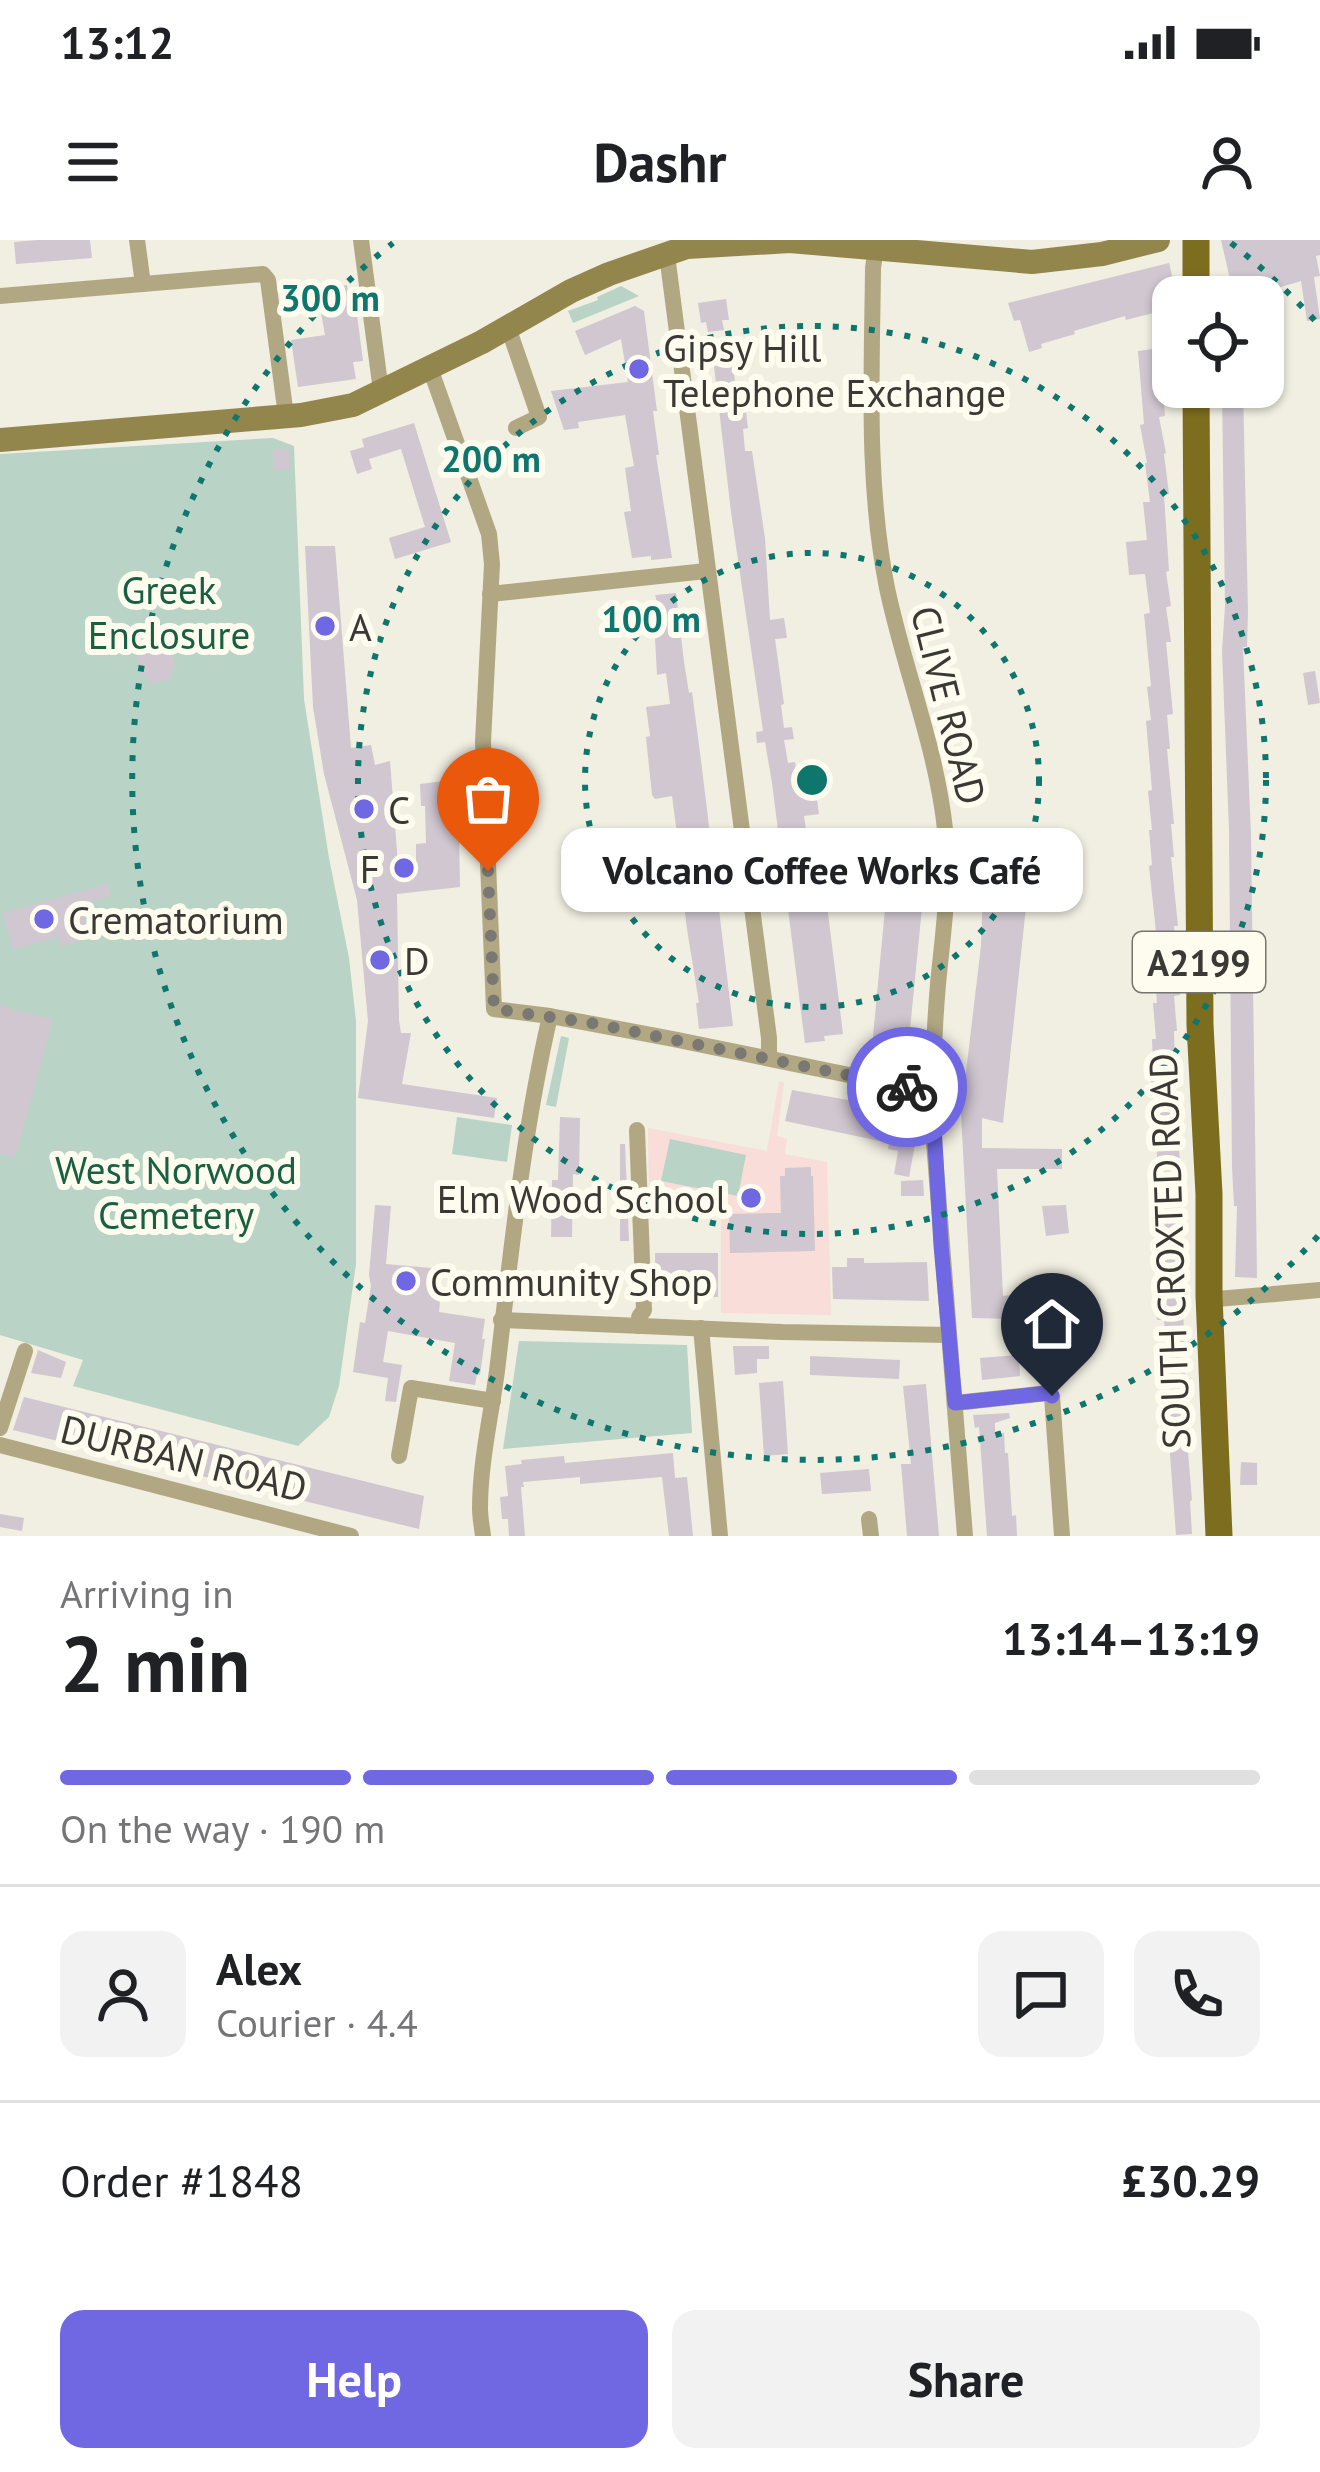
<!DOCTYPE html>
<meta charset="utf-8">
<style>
:root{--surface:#fff;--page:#f2f2f2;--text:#202124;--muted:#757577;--line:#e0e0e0;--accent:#6f68e2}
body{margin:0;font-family:"PT Sans",sans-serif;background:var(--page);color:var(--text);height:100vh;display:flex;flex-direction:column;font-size:45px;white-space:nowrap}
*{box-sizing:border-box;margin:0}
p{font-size:39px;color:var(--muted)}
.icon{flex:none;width:66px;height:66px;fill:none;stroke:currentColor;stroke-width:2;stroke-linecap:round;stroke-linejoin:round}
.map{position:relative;height:1296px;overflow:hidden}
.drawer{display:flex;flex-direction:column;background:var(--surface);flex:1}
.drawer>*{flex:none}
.tools{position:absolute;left:1152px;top:36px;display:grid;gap:24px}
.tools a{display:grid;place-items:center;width:132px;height:132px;border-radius:24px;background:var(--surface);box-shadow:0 3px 9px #0004;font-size:60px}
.pin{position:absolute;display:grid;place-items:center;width:102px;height:102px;color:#fff;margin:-123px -51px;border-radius:50% 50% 50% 0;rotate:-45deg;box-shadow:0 0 12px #0007}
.pin .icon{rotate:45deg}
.courier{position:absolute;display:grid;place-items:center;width:120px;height:120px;margin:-60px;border:9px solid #6f68e2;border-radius:50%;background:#fff;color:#222;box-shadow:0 3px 15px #0007}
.bubble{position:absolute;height:84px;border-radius:24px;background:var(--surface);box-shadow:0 3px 9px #0004;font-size:39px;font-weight:800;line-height:84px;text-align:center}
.summary em{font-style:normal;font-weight:800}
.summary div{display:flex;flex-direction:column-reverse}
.summary{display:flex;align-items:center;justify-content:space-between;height:204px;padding:0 60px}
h1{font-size:78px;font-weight:800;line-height:90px}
.bar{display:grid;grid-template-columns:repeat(4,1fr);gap:18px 12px;align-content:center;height:144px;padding:0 60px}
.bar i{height:15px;border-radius:9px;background:var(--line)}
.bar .active{background:var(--accent)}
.bar p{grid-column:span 4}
.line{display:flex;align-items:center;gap:30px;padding:0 60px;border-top:3px solid var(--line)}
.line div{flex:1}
.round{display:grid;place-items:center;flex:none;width:126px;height:126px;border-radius:24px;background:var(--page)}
.cta{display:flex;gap:24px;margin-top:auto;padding:24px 60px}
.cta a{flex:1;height:138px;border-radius:24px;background:var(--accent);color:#fff;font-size:48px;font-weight:800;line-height:138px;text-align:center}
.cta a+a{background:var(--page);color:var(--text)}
.status{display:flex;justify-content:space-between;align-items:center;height:84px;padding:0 60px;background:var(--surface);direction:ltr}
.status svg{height:33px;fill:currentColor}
header{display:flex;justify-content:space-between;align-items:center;height:156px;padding:0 60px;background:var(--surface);font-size:54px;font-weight:800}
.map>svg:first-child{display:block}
.education{fill:#f8ddd8}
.green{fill:#b9d4c6}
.building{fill:#d0c7d0}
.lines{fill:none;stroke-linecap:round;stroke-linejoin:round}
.street{stroke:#b1a883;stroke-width:16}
.secondary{stroke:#93864d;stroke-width:24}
.primary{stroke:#7d6d1f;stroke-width:27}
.done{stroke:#7a7872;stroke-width:12;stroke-dasharray:0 21.6}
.route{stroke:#6f68e2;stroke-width:15}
.ring{fill:none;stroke:#0f766e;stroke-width:6;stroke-dasharray:6 12}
.poi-dot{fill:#6f68e2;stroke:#fefcef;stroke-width:4.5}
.labels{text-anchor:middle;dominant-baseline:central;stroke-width:12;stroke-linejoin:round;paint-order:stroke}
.shield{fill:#fefcef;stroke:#75746d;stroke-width:3}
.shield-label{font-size:36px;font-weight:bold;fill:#3a3935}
.poi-label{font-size:39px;fill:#3a3935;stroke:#fefcef;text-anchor:start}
.park-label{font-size:39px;fill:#196043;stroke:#fefcef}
.street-label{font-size:39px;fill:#3a3935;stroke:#fefcef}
.centre{fill:#0f766e;stroke:#fefcef;stroke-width:6}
.ring-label{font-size:36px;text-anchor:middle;font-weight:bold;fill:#0f766e;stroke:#fefcef;stroke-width:12;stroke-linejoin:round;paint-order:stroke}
</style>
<div class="status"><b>13:12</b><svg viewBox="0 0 49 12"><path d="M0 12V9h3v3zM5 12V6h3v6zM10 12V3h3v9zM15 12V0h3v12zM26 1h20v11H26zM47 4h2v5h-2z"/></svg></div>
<header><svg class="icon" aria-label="menu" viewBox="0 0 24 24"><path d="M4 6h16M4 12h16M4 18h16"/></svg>Dashr<svg class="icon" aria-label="person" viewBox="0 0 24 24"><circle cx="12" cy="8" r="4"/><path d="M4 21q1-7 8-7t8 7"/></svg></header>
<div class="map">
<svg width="1320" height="1296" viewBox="0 0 1320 1296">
<rect width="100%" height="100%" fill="#f1eee2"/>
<path class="education" d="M779 841 784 843 777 896 787 899 785 914 827 922 831 1075 721 1073V969H697L696 959 649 956 648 888 767 911Z"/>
<g class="green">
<path d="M621 46 639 56 573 83 568 71 598 60 597 57Z"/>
<path d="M273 198 294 206 304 459 329 618 349 718 356 781V1024L339 1146 329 1177 298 1206 73 1146 83 1120 0 1095V214Z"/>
<path d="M561 796 569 798 556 867 546 865Z"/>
<path d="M457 877 512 885 507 922 452 914Z"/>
<path d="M670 899 746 915 738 956 661 941Z"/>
<path d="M519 1101 687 1105 692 1193 503 1209Z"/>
</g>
<g class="building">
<path d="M38 0H90L92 18 16 24 14 2Z"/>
<path d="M1221 0H1320V15L1316 16 1320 36 1314 37 1320 79 1307 81 1301 41 1274 49 1277 63 1265 66 1263 57H1234Z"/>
<path d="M1169 23 1175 48 1170 49 1173 68 1126 80 1125 76 1074 91 1075 94 1041 104 1042 108 1029 112 1020 80 1014 81 1008 63Z"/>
<path d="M347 45 348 53 354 52 363 121 353 122 356 139 298 147 291 100 325 95 317 50Z"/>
<path d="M726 59 729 80H722L724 90 708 92 706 82 701 83 698 63Z"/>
<path d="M635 66 644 71 657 171H653L659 215H656L672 318 651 320V316L632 318 627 289 624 272 631 271 625 228 634 226 625 175 578 182 579 188 564 190 551 151 628 142 621 99 585 115 575 91Z"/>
<path d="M1160 108 1165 176 1159 177 1166 213 1164 214 1169 254 1164 255 1169 331 1166 332 1171 366 1166 367 1171 402H1166L1173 474 1167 475 1170 509H1167L1174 584H1171L1174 617H1171L1178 686H1174L1180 755 1174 756 1177 791H1174L1175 828 1180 927 1186 1188 1192 1260 1190 1261 1192 1294 1176 1295 1166 1161 1170 1160 1164 1080H1157L1156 1034 1162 1033 1152 799H1156L1153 763H1157L1152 693 1156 692 1149 626 1152 625 1149 590H1152L1148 551 1152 550 1146 481 1151 480 1147 447 1151 446 1144 374 1150 373 1145 334 1129 335 1126 302 1147 300 1143 262H1150L1145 223H1147L1140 185 1144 184 1138 111Z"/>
<path d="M732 115 737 160 745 163 748 188 743 189 745 211H752L765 298 770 380 784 378 787 398 775 399 784 464 781 465 784 488 792 487 794 499 784 500 788 523 795 522 799 547 815 545 819 574 804 576 807 596 799 597 802 620 833 616 836 640 824 641 843 794 824 796 825 801 805 803 772 543 765 502 757 503 756 492 763 491 731 272 714 126V117Z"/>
<path d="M1222 147H1243L1248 371 1247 407H1243L1251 595 1257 1038 1235 1037 1237 966H1234L1232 927 1229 590 1222 411 1225 366Z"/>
<path d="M414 183 451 302 395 319 389 298 425 287 401 209 369 219 372 229 357 234 350 211 364 207 362 199Z"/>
<path d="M273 209H289L290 229 273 230Z"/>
<path d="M305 306H335L351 508 371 505 375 525 390 521 398 624 416 623V604L426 603 425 566H421L420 544 458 539 460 647 397 654 399 780 401 793H411L402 844 497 858 494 878 358 858 368 781 357 660 324 534 313 467Z"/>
<path d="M676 353 684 422 689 453 692 452 701 520 733 786 699 789 696 763H699L687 689 682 649 684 648 672 556 655 559 652 555 646 497 650 496 646 467 670 464 666 433 657 435 653 362H657L655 355Z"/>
<path d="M160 396 162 405 171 403 176 430 170 431 172 439 150 444 148 437 142 438 136 411 142 410 140 400Z"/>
<path d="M1315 431 1320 463 1308 465 1303 433Z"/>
<path d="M906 636 925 637 906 830 888 828 889 824 868 821 869 807H872L888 637 906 639Z"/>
<path d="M1002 643 1003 646 1026 647V667L1003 883 982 878V908L1062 909V929H997L1003 1056 1018 1054 1019 1062 1040 1060 1042 1079 1052 1078 1055 1111 1017 1114 1014 1079 972 1078 961 874 981 706 983 644Z"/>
<path d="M108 644 111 656 80 664 87 690 78 692 81 701 61 706 59 697 13 710 3 673Z"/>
<path d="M0 766 53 780 15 918 0 914Z"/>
<path d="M792 850 915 872 917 894 909 937 894 934 898 911 888 909 889 903 785 881Z"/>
<path d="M560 877 580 878 579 935 573 934 572 997H551L552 940H558Z"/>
<path d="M620 904H625L629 1001H620Z"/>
<path d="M811 927V936H813L815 1011 730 1013 729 974 781 973 780 936H785V928Z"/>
<path d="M923 940 924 956H901V941Z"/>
<path d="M375 965 391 966 386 1024 443 1029 439 1072 485 1079 482 1099H485L480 1135 477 1134 475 1145 449 1141 455 1103 388 1091 383 1122 402 1125 396 1162 385 1161 388 1138 353 1132 360 1082 365 1083 371 1046 369 1035Z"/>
<path d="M1066 965 1069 993 1046 996 1042 966Z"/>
<path d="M655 1013H718V1057L656 1056Z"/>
<path d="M847 1018H864V1023L927 1022 929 1061 833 1059 832 1027H847Z"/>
<path d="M563 1031 620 1033 619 1053 562 1051Z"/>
<path d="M733 1106H769V1119H757V1133L735 1135Z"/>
<path d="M38 1110 66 1122 61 1138 31 1133Z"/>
<path d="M1019 1115 1020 1136 982 1140 980 1118Z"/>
<path d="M810 1116 900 1120 899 1139 810 1135Z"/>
<path d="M783 1141 788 1214 764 1216 759 1143Z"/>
<path d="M926 1144 939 1296H907L901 1224H911L903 1146Z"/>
<path d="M24 1157 424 1256 419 1289 13 1190Z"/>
<path d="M1009 1173 1010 1178 995 1183V1193H1004L1005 1213H1008L1012 1276 1016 1275 1017 1296H987L979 1187 975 1188 973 1175Z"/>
<path d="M673 1213 675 1238 687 1237 693 1296H669L662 1237 580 1244V1237L523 1242 524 1247H521L525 1296H509L508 1279H502L500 1257 508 1256 505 1226 522 1224 521 1220 564 1216 565 1223Z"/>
<path d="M1241 1222 1257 1223V1245H1240Z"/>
<path d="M869 1229 871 1251 822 1254 820 1233Z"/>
<path d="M0 1274 24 1278 22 1291 0 1287Z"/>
</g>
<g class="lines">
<g class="street">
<path d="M137 0 143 44"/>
<path d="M361 0 381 151"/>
<path d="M876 8 873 28C872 135 866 243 887 348 904 429 936 506 945 589 951 641 943 692 938 744 934 792 932 842 933 890L965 1296"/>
<path d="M667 15 769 798V818"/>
<path d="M0 56 263 34 268 40 286 176"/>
<path d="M508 87 539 177 516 188"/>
<path d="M430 128 489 294 492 324 483 502 494 769 550 776 673 799 932 852"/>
<path d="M490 354 706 331"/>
<path d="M637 890 644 1070 639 1077V1086"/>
<path d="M1209 1056 1217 1059 1320 1050"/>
<path d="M501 1080 782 1092 949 1095"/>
<path d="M701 1088 720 1296"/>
<path d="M955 1163 1048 1153 1052 1156 1062 1296"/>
<path d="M0 1188 25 1111"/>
<path d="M0 1205 351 1296"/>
<path d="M399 1216 411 1148 493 1161"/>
<path d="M869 1279 871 1296"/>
<path d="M483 1296C482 1287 480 1278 480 1268 480 1223 491 1176 497 1131 511 1012 523 893 550 776"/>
</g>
<path class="secondary" d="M0 200 301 175 353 165 482 102 571 51 609 34 687 7 790 1 1032 22 1102 14 1158 0"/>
<g class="primary">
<path d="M1196 0V57"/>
<path d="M1196 147 1200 785 1209 954V1056L1219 1296"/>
</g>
</g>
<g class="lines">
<path class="done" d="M488 631 494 769 591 783 907 847"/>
<path class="route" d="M907 847 932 852 941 1005 955 1163 1048 1153 1052 1156"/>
</g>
<g class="ring">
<circle cx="812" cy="540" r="227"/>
<circle cx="812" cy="540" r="454"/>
<path d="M1318 996A681 681 0 1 1 393 3M1231 3A681 681 0 0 1 1318 84"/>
</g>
<g class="poi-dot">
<circle cx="639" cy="129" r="12"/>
<circle cx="325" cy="386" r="12"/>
<circle cx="364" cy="569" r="12"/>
<circle cx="404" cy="628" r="12"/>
<circle cx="44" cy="679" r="12"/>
<circle cx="380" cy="720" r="12"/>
<circle cx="751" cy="958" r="12"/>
<circle cx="406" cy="1041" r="12"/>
</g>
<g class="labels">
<rect class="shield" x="1133" y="692" width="132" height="60" rx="9"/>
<g class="shield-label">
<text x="1199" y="722">A2199</text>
</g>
<g class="poi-label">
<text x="663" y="107">Gipsy Hill<tspan x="663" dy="45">Telephone Exchange</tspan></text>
<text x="349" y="386">A</text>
<text x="388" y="569">C</text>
<text x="380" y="628" text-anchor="end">F</text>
<text x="68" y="679">Crematorium</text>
<text x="404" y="720">D</text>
<text x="727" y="958" text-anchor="end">Elm Wood School</text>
<text x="430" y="1041">Community Shop</text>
</g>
<g class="park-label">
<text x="169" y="349">Greek<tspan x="169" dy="45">Enclosure</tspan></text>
<text x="176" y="929">West Norwood<tspan x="176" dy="45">Cemetery</tspan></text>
</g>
<g class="street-label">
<text transform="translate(949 465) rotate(76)">CLIVE ROAD</text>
<text transform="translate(1169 1011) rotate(-92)">SOUTH CROXTED ROAD</text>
<text transform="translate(184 1218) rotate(14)">DURBAN ROAD</text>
</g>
</g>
<circle cx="812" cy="540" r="18" class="centre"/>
<g class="ring-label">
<text x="330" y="71">300 m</text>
<text x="491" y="232">200 m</text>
<text x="651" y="392">100 m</text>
</g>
</svg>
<div class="tools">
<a><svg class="icon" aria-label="locate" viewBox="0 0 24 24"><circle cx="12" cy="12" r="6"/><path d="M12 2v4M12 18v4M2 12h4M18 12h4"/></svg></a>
</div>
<div class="pin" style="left:488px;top:631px;background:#ea580c"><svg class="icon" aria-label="bag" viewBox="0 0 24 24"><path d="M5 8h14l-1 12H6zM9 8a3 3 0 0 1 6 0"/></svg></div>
<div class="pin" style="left:1052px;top:1156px;background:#1f2937"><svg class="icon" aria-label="home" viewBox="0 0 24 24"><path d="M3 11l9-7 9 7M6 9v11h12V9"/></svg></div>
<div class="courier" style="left:907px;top:847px"><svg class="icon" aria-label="bike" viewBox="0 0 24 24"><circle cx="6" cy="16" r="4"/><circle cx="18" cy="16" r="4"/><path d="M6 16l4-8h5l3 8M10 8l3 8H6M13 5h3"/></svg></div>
<div class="bubble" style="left:561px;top:588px;width:522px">Volcano Coffee Works Café</div>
</div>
<section class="drawer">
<div class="summary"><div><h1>2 min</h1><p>Arriving in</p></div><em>13:14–13:19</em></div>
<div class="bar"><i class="active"></i><i class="active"></i><i class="active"></i><i></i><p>On the way · 190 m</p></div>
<div class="line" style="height:216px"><a class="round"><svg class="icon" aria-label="person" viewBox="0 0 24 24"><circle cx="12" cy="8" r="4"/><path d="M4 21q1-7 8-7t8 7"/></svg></a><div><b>Alex</b><p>Courier · 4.4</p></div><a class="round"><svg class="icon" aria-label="chat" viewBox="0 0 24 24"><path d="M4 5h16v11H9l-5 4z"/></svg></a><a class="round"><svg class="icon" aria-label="phone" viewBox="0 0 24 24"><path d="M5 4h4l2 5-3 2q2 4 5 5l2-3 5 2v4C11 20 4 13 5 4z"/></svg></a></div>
<div class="line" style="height:156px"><div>Order #1848</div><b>£30.29</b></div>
<div class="cta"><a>Help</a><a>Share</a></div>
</section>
